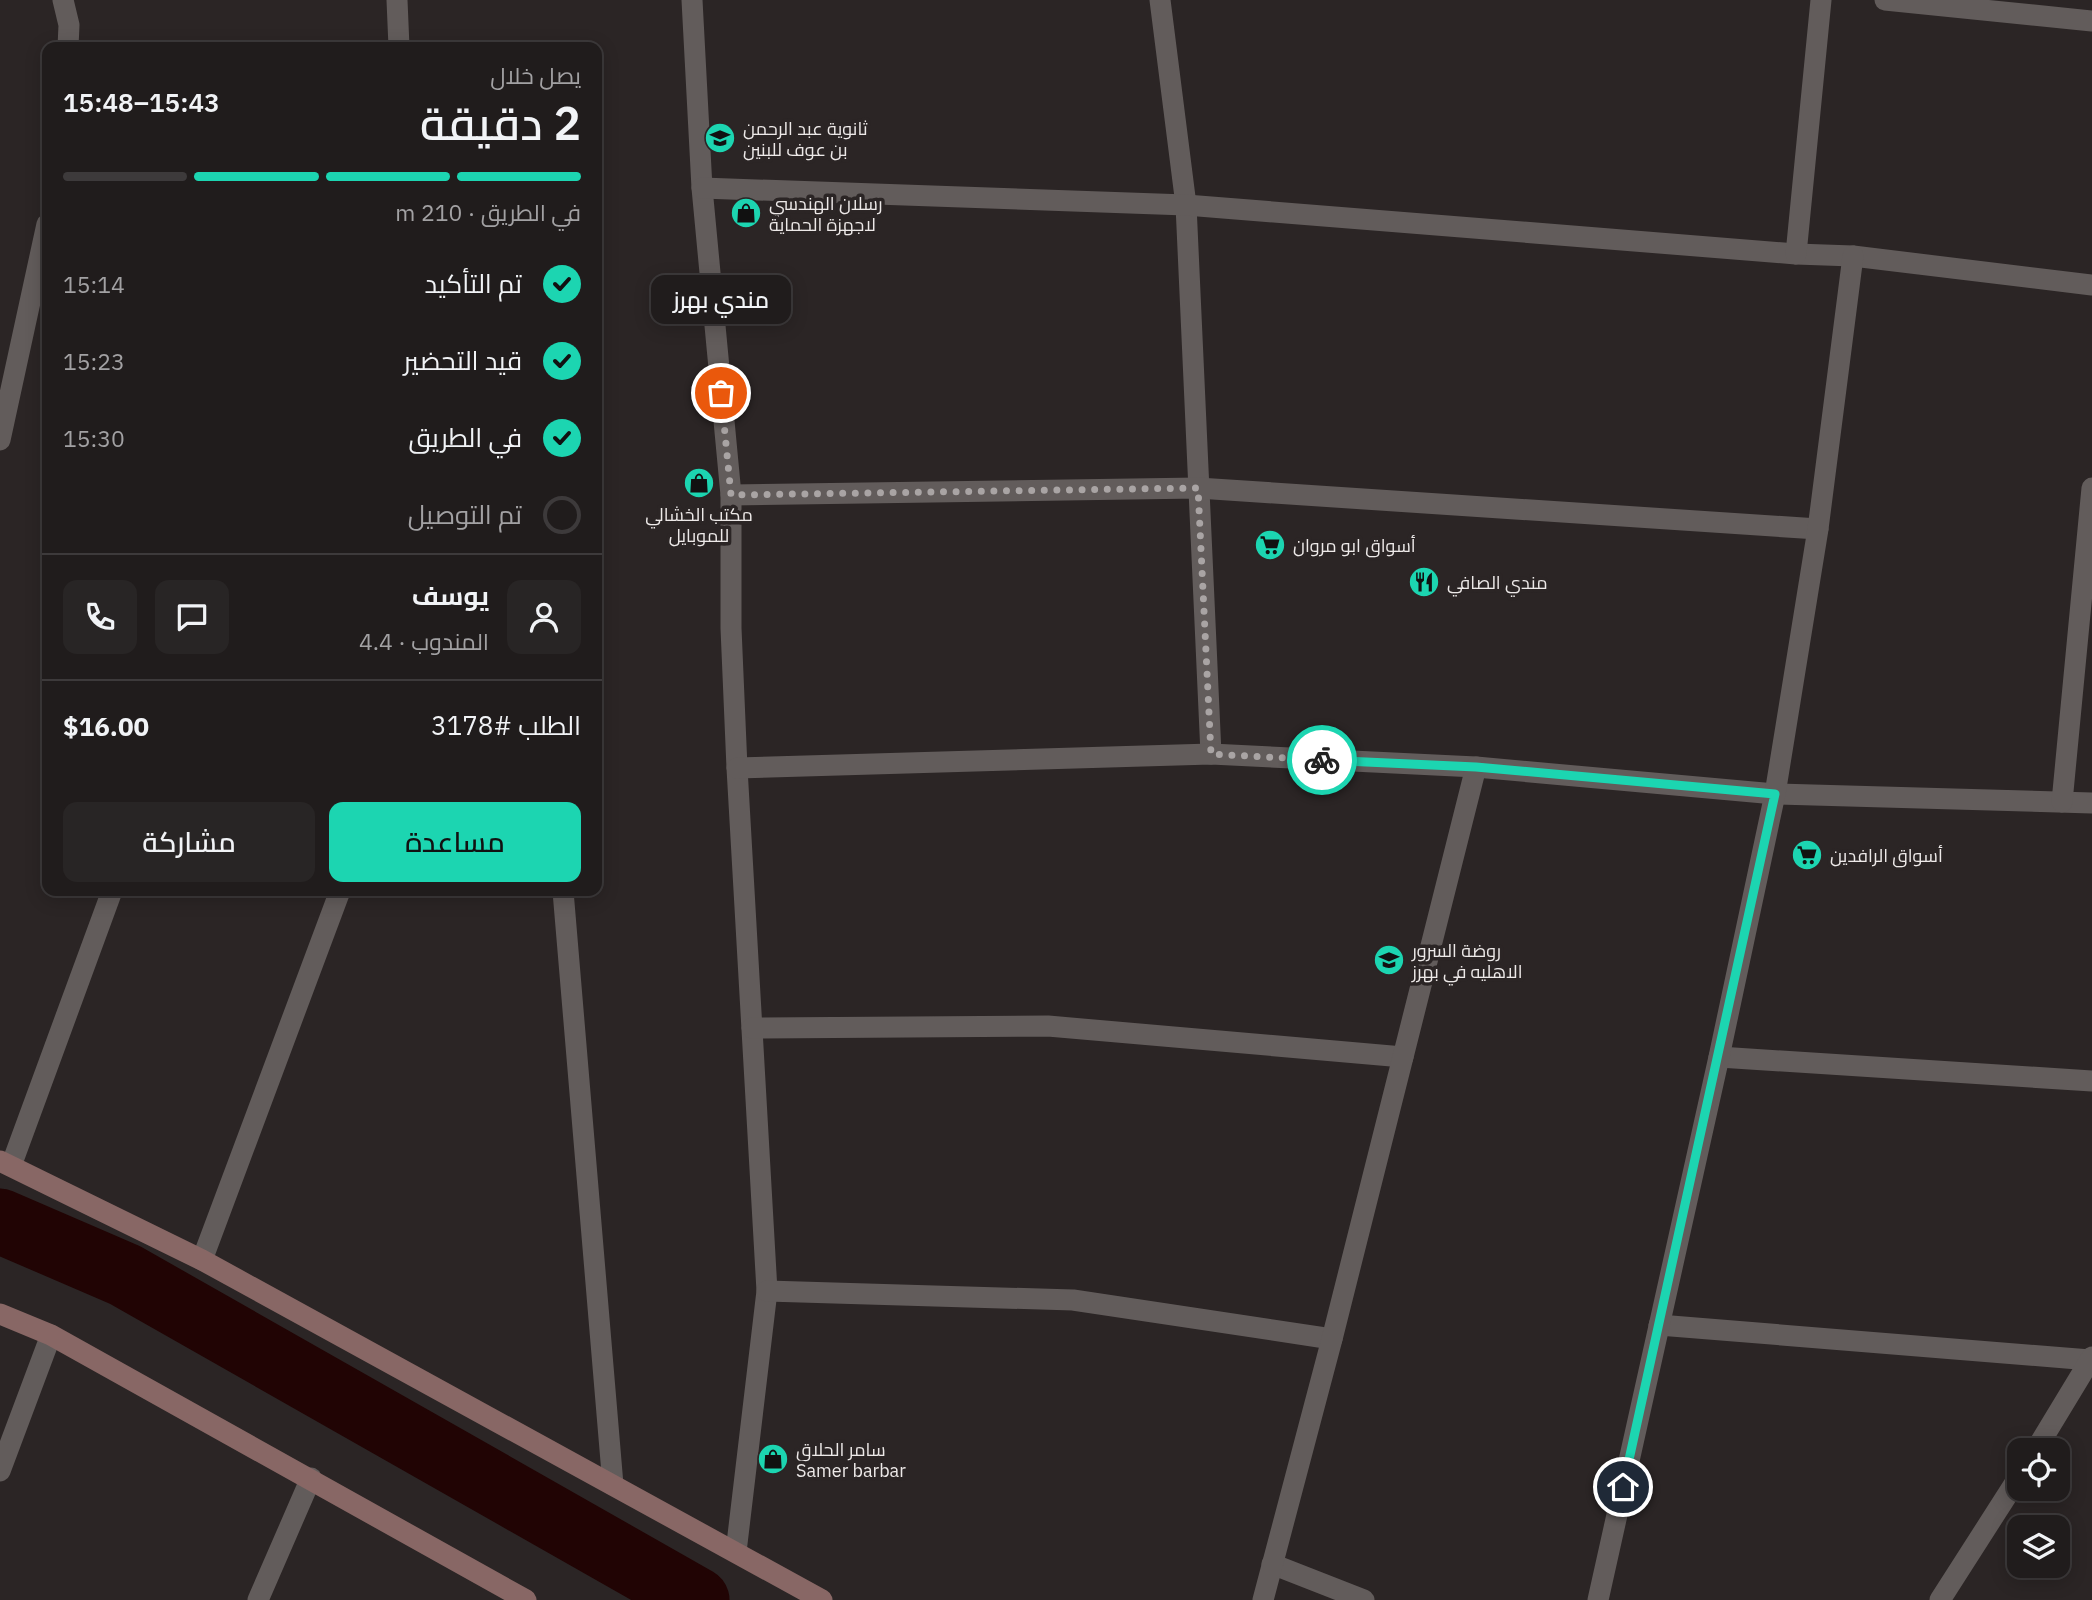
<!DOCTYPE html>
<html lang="ar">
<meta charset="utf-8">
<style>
:root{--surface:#201c1c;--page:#282525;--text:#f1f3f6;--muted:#a2a1a3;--line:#3d3a3b;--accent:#1cd5b1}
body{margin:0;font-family:"IBM Plex Sans",Cairo,sans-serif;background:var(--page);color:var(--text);direction:rtl;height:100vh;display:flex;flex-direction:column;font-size:26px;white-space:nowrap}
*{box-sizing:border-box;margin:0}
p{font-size:23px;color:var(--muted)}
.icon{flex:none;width:38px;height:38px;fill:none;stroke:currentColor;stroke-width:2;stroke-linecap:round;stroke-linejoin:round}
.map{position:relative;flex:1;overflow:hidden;direction:ltr}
.side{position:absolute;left:42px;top:42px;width:560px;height:854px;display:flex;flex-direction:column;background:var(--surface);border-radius:14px;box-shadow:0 4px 18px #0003,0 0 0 2px var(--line);direction:rtl}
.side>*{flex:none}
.buttons{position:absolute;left:2007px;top:1438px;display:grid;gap:14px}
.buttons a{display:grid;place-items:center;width:63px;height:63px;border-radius:14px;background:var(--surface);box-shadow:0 4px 18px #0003,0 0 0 2px var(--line);font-size:35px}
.pin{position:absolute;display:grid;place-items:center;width:60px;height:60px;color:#fff;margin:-30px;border:4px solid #fff;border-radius:50%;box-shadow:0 2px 7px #0007}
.courier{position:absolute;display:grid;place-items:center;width:70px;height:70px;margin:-35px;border:5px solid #1cd5b1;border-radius:50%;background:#fff;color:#222;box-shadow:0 2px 9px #0007}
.bubble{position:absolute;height:49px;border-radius:14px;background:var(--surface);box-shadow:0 4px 18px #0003,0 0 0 2px var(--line);font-size:23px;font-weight:600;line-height:49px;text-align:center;direction:rtl}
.headline em{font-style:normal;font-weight:600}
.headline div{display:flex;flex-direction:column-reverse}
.headline{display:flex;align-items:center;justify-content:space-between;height:119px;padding:0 21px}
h1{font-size:46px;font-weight:600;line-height:52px}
.bar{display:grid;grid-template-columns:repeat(4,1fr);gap:10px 7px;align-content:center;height:84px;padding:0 21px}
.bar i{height:9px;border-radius:5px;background:var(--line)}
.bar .active{background:var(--accent)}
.bar p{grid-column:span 4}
.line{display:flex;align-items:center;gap:18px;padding:0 21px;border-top:2px solid var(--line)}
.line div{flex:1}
.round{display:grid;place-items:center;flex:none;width:74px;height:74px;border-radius:14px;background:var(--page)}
ol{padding:0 21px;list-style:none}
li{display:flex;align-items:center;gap:21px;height:77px}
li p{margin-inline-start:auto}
li .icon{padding:7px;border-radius:50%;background:var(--accent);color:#111;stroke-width:4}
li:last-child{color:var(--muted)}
li i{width:38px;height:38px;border:4px solid var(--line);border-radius:50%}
.primary-button{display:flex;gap:14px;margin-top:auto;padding:14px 21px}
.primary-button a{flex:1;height:80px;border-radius:14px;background:var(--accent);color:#111;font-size:28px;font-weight:600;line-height:80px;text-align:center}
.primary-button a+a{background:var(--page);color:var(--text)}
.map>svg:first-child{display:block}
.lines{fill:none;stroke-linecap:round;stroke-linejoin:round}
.river{stroke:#210404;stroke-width:65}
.street{stroke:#625c5b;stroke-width:21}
.secondary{stroke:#886765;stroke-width:21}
.done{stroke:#a9a4a4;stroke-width:7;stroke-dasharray:0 12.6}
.route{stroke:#1cd5b1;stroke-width:9}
.labels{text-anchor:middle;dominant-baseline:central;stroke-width:7;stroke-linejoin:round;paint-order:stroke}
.poi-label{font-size:18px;fill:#ede9e8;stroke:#2b2525;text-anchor:start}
</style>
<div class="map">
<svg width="2092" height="1600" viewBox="0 0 2092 1600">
<rect width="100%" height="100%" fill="#2b2525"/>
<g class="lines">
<path class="river" d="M0 1221 125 1275 697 1600"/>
<g class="street">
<path d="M63 0 69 25 68 47"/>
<path d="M397 0 399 47"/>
<path d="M692 0 702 188 731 495V628L737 768 767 1291 736 1552"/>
<path d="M1160 0 1186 205 1211 754"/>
<path d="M1885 0 2092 21"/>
<path d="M702 188 1186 205 1796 254 1853 256 2092 285"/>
<path d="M1796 254 1821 0"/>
<path d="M0 440 47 224"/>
<path d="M731 495 1198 488 1818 529"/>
<path d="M737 768 1211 754 1476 767 1775 794 2092 803"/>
<path d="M2062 802 2092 488"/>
<path d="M563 891 613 1485"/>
<path d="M752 1028 1048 1026 1403 1057"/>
<path d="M1719 1057 2092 1081"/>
<path d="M11 1166 112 891"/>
<path d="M202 1260 340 891"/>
<path d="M767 1291 1073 1300 1332 1339"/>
<path d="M1659 1325 2090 1360"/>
<path d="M2035 1451 2092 1357"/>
<path d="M0 1471 51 1335"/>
<path d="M1272 1564 1364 1600"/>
<path d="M258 1600 311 1478"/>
<path d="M1263 1600 1332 1339 1476 767"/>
<path d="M1598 1600 1719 1057 1775 794 1818 529 1853 256"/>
<path d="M1940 1600 2020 1475"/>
</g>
<g class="secondary">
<path d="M0 1161 202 1260 822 1600"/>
<path d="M0 1314 51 1335 526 1600"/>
</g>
</g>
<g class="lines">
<path class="done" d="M721 393 731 495 1198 488 1211 754 1322 760"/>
<path class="route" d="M1322 760 1476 767 1775 794 1623 1487"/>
</g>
<defs>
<g id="school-disc" transform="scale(1.575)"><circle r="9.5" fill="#1cd5b1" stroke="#2b2525"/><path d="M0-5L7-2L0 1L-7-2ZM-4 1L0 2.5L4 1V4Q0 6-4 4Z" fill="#111"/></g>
<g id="shop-disc" transform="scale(1.575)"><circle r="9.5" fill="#1cd5b1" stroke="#2b2525"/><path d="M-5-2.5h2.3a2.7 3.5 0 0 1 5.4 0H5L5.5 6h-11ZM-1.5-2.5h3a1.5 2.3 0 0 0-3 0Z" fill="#111"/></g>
<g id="supermarket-disc" transform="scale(1.575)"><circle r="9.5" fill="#1cd5b1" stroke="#2b2525"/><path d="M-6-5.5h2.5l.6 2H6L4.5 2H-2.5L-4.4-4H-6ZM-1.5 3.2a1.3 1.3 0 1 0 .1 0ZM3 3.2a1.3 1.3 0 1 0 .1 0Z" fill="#111"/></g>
<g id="restaurant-disc" transform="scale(1.575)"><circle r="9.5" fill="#1cd5b1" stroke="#2b2525"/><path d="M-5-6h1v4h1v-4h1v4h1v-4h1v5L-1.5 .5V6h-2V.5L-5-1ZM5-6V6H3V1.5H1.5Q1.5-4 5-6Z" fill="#111"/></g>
</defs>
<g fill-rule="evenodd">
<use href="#school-disc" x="720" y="138"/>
<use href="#shop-disc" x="746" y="213"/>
<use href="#shop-disc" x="699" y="483"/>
<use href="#supermarket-disc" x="1270" y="545"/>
<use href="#restaurant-disc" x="1424" y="582"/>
<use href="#supermarket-disc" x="1807" y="855"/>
<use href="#school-disc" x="1389" y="960"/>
<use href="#shop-disc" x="773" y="1459"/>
</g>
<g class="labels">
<g class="poi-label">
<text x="743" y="128">ثانوية عبد الرحمن<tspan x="743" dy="21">بن عوف للبنين</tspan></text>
<text x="769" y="203">رسلان الهندسي<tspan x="769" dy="21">لاجهزة الحماية</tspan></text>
<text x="699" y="514" text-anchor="middle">مكتب الخشالي<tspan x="699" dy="21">للموبايل</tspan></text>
<text x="1293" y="545">أسواق ابو مروان</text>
<text x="1447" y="582">مندي الصافي</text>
<text x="1830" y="855">أسواق الرافدين</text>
<text x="1412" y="950">روضة السرور<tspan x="1412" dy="21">الاهليه في بهرز</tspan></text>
<text x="796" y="1449">سامر الحلاق<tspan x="796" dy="21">Samer barbar</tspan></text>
</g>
</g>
</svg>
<div class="buttons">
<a><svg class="icon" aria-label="locate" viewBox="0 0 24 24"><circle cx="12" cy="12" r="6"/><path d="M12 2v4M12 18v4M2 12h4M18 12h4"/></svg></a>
<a><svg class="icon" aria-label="layers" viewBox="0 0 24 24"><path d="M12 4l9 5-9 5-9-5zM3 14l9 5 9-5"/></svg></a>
</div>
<div class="pin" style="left:721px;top:393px;background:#ea580c"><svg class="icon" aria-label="bag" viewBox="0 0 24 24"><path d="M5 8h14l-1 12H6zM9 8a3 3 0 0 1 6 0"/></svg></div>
<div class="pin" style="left:1623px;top:1487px;background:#1f2937"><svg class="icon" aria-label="home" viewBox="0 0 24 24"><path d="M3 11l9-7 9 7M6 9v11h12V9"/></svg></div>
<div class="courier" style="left:1322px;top:760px"><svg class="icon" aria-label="bike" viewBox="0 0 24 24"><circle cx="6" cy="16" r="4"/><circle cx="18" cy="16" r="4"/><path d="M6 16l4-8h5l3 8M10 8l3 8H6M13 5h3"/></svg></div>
<div class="bubble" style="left:651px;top:275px;width:140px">مندي بهرز</div>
<section class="side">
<div class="headline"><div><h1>2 دقيقة</h1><p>يصل خلال</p></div><em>15:43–15:48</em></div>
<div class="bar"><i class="active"></i><i class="active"></i><i class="active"></i><i></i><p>في الطريق · 210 m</p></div>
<ol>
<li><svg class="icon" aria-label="check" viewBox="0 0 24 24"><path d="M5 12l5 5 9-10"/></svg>تم التأكيد<p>15:14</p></li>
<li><svg class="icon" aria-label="check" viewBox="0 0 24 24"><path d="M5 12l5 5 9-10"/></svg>قيد التحضير<p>15:23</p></li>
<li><svg class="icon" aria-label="check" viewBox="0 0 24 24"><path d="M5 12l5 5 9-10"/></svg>في الطريق<p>15:30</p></li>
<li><i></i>تم التوصيل</li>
</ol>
<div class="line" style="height:126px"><a class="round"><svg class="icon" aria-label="person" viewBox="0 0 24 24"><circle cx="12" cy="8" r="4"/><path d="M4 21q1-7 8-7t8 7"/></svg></a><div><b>يوسف</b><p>المندوب · 4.4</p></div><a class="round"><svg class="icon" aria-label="chat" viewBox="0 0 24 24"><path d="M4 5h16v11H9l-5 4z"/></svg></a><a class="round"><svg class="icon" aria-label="phone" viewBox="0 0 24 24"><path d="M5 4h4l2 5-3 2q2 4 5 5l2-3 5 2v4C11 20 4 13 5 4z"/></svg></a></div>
<div class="line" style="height:91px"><div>الطلب #3178</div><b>$16.00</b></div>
<div class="primary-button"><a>مساعدة</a><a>مشاركة</a></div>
</section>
</div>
